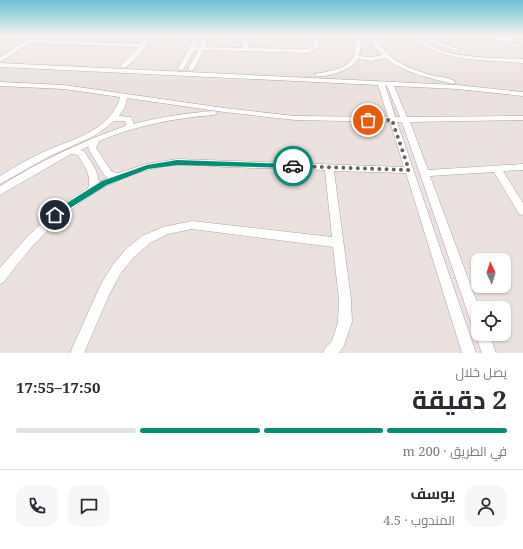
<!DOCTYPE html>
<html lang="ar">
<meta charset="utf-8">
<style>
:root{--surface:#fff;--page:#f7f7f7;--text:#2b2b33;--muted:#7c7c81;--line:#e1e1e2;--accent:#058e76}
body{margin:0;font-family:"Noto Serif",Cairo,serif;background:var(--page);color:var(--text);direction:rtl;height:100vh;display:flex;flex-direction:column;font-size:15px;white-space:nowrap}
*{box-sizing:border-box;margin:0}
p{font-size:13px;color:var(--muted)}
.icon{flex:none;width:22px;height:22px;fill:none;stroke:currentColor;stroke-width:2;stroke-linecap:round;stroke-linejoin:round}
.map{position:relative;height:353px;overflow:hidden;direction:ltr}
.drawer{display:flex;flex-direction:column;background:var(--surface);flex:1}
.drawer>*{flex:none}
.needle{width:26px;rotate:356deg}
.buttons{position:absolute;left:471px;top:253px;display:grid;gap:8px}
.buttons a{display:grid;place-items:center;width:40px;height:40px;border-radius:8px;background:var(--surface);box-shadow:0 1px 3px #0004;font-size:20px}
.pin{position:absolute;display:grid;place-items:center;width:34px;height:34px;color:#fff;margin:-17px;border:2px solid #fff;border-radius:50%;box-shadow:0 1px 4px #0007}
.courier{position:absolute;display:grid;place-items:center;width:40px;height:40px;margin:-20px;border:3px solid #058e76;border-radius:50%;background:#fff;color:#222;box-shadow:0 1px 5px #0007}
.headline em{font-style:normal;font-weight:700}
.headline div{display:flex;flex-direction:column-reverse}
.headline{display:flex;align-items:center;justify-content:space-between;height:68px;padding:0 16px}
h1{font-size:26px;font-weight:700;line-height:30px}
.bar{display:grid;grid-template-columns:repeat(4,1fr);gap:6px 4px;align-content:center;height:48px;padding:0 16px}
.bar i{height:5px;border-radius:3px;background:var(--line)}
.bar .selected{background:var(--accent)}
.bar p{grid-column:span 4}
.line{display:flex;align-items:center;gap:10px;padding:0 16px;border-top:1px solid var(--line)}
.line div{flex:1}
.round{display:grid;place-items:center;flex:none;width:42px;height:42px;border-radius:12px;background:var(--page)}
.map>svg:first-child{display:block}
.lines{fill:none;stroke-linecap:round;stroke-linejoin:round}
.street-casing{stroke:#aaa19f;stroke-width:1}
.street{fill:#fff;fill-rule:evenodd}
.route{fill:#058e76}
.done{stroke:#676260;stroke-width:4;stroke-dasharray:0 7.2}
</style>
<div class="map">
<svg width="523" height="353" viewBox="0 0 523 353">
<rect width="100%" height="100%" fill="#ebe2df"/>
<g class="lines">
<g class="street-casing">
<g id="street">
<path d="M145 36H150C147 48 134 63 123 68L120 66 139 47 30 43 0 62V57L32 37 34 40 141 44Z"/>
<path d="M194 36H199L195 46 200 47 203 36H207L205 47 243 48 242 36H247L249 48 308 49 313 46 312 36H317L319 47 309 53 204 50 194 69 191 71 188 69 198 50H194L183 70H179L178 69 189 48Z"/>
<path d="M355 36H360L361 46 359 56 371 57 382 55 375 47 369 36H374C388 61 409 69 435 76 442 77 451 78 456 82L453 84C429 78 405 73 385 58L371 61 358 59C352 70 327 78 315 76V74C328 71 349 70 354 55 356 49 355 42 355 36Z"/>
<path d="M412 36H424L461 50 456 51 419 38C442 60 493 57 523 59V63C490 60 436 63 412 36Z"/>
<path d="M470 36H488L523 38V42L473 38Z"/>
<path d="M0 63 457 85 523 92V96L457 89 394 86 407 117 523 116V120L410 122 428 170 523 164V170L503 171 523 203V215L519 214 494 172 430 176 479 308H478V329L473 327 471 322 402 122H397L476 353H462L406 173 334 171 351 299 352 322 344 345 339 353H323L325 348 332 341 338 322 339 299 333 247 192 229 168 234 150 243 134 257 121 273 110 293 84 353H70L101 284 112 266 126 249 142 236 163 227 192 221 332 237 325 170C292 169 258 168 225 167 209 166 192 164 176 165 102 172 46 224 4 282L0 284V268L26 238 60 206 88 188C92 175 84 166 78 155L71 154 0 195V186C40 161 81 142 125 126L126 124 125 121H114L96 135 48 157 0 184V176C14 167 28 159 43 152 71 140 112 130 120 97L64 89 0 86V82L64 85 224 108 295 116 388 117 378 85 0 67ZM385 85 387 86 400 117H394L395 116ZM127 98 224 112 295 120 390 122 404 167 177 159 146 164 119 173 112 172 96 148 99 141C135 126 174 118 214 115L218 113 214 111C186 113 160 117 134 124L131 117 119 116 125 107ZM89 146 88 148 104 175 108 178 99 182C98 170 90 161 84 151L80 150Z"/>
<path d="M478 329V334H489L496 353H482L475 334Z"/>
</g>
</g>
<use href="#street" class="street"/>
</g>
<linearGradient id="sky" x2="0" y2="1"><stop stop-color="#6cc1d4"/><stop offset="0.42" stop-color="#f6f2f1"/><stop offset="1" stop-color="#f6f2f1" stop-opacity="0"/></linearGradient>
<rect width="523" height="85" fill="url(#sky)"/>
<path class="route" d="M177 160 293 164 296 166 293 168 177 165 148 169 107 185 67 210 58 218H53L52 215 62 206 102 181 147 165Z"/>
<g class="lines">
<path class="done" d="M293 166 409 170 392 120H368"/>
</g>
</svg>
<div class="buttons">
<a><svg class="needle" viewBox="-14 -14 28 28"><path d="M0-13l5 13h-10z" fill="#e53935"/><path d="M0 13l5-13h-10z" fill="#7c7c81"/></svg></a>
<a><svg class="icon" aria-label="locate" viewBox="0 0 24 24"><circle cx="12" cy="12" r="6"/><path d="M12 2v4M12 18v4M2 12h4M18 12h4"/></svg></a>
</div>
<div class="pin" style="left:368px;top:120px;background:#ea580c"><svg class="icon" aria-label="bag" viewBox="0 0 24 24"><path d="M5 8h14l-1 12H6zM9 8a3 3 0 0 1 6 0"/></svg></div>
<div class="pin" style="left:55px;top:215px;background:#1f2937"><svg class="icon" aria-label="home" viewBox="0 0 24 24"><path d="M3 11l9-7 9 7M6 9v11h12V9"/></svg></div>
<div class="courier" style="left:293px;top:166px"><svg class="icon" aria-label="car" viewBox="0 0 24 24"><path d="M5 17H2v-5l4-1 3-4h7l3 4 3 1v5h-3M9 17h6M6 11h13"/><circle cx="7" cy="17" r="2"/><circle cx="17" cy="17" r="2"/></svg></div>
</div>
<section class="drawer">
<div class="headline"><div><h1>2 دقيقة</h1><p>يصل خلال</p></div><em>17:50–17:55</em></div>
<div class="bar"><i class="selected"></i><i class="selected"></i><i class="selected"></i><i></i><p>في الطريق · 200 m</p></div>
<div class="line" style="height:72px"><a class="round"><svg class="icon" aria-label="person" viewBox="0 0 24 24"><circle cx="12" cy="8" r="4"/><path d="M4 21q1-7 8-7t8 7"/></svg></a><div><b>يوسف</b><p>المندوب · 4.5</p></div><a class="round"><svg class="icon" aria-label="chat" viewBox="0 0 24 24"><path d="M4 5h16v11H9l-5 4z"/></svg></a><a class="round"><svg class="icon" aria-label="phone" viewBox="0 0 24 24"><path d="M5 4h4l2 5-3 2q2 4 5 5l2-3 5 2v4C11 20 4 13 5 4z"/></svg></a></div>
</section>
